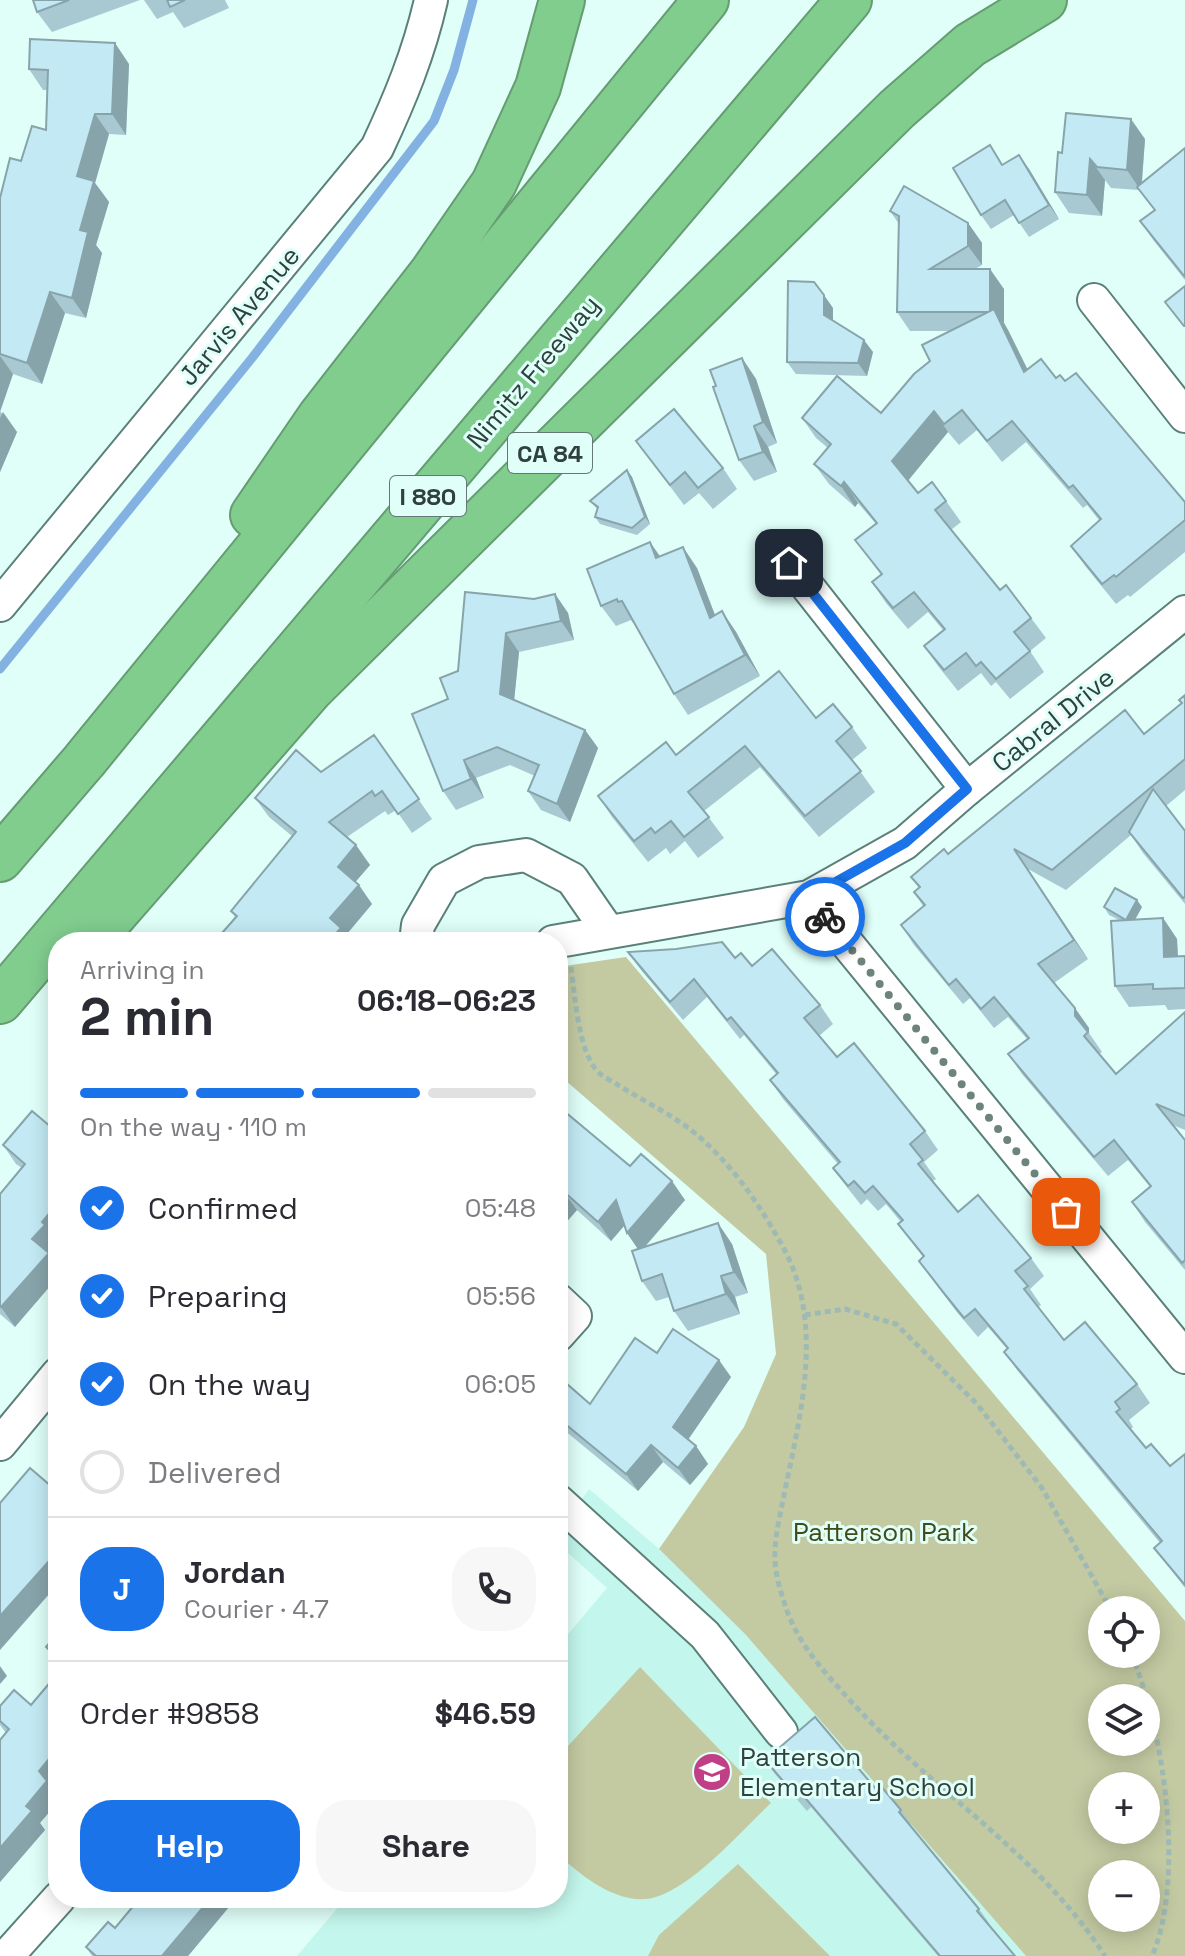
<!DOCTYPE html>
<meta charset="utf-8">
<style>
:root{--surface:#fff;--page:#f7f7f7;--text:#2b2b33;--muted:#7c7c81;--line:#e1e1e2;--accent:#1a73e8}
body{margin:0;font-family:"Space Grotesk",sans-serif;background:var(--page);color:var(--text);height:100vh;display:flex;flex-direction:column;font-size:30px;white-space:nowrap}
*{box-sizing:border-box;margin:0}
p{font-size:26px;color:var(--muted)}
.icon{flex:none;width:44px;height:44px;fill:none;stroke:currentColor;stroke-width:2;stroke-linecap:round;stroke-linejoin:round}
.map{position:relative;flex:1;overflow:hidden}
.side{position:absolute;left:48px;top:932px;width:520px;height:976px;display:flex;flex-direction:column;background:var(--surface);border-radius:32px;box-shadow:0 4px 20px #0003}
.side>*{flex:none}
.controls{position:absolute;left:1088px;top:1596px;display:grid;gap:16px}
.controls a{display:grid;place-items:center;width:72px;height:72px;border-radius:50%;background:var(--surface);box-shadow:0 4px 20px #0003;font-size:40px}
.pin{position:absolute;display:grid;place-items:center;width:68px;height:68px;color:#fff;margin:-34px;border-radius:16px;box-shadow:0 4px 12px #0006}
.courier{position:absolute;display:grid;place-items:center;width:80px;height:80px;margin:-40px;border:6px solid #1a73e8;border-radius:50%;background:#fff;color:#222;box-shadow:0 2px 10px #0007}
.summary em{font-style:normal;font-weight:700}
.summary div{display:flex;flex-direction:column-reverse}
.summary{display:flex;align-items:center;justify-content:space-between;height:136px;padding:0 32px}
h1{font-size:52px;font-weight:700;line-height:60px}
.bar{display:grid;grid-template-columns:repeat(4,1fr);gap:12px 8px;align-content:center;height:96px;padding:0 32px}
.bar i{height:10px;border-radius:6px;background:var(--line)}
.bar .active{background:var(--accent)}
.bar p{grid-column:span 4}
.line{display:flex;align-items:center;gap:20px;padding:0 32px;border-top:2px solid var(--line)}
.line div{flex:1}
.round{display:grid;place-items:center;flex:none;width:84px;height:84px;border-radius:32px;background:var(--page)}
ol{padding:0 32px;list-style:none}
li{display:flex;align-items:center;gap:24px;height:88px}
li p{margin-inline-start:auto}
li .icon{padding:8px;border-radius:50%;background:var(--accent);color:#fff;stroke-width:4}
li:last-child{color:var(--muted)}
li i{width:44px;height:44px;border:4px solid var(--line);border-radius:50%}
.action{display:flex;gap:16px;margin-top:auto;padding:16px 32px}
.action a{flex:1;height:92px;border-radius:32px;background:var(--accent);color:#fff;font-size:32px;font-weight:700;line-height:92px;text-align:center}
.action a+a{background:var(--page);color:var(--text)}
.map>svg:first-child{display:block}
.built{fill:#c3f6ec}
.green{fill:#c3caa2;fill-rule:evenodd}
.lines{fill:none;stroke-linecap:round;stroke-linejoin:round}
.stream{stroke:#83b1e1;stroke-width:9}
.minor-casing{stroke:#5b8079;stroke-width:36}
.highway-casing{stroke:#659c72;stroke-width:48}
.path{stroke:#9fbab4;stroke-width:5;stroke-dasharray:6 4;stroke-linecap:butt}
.minor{stroke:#fff;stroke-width:32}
.highway{stroke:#81cd8e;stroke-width:44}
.wall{fill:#a8c9d2}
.shaded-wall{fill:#88a4ab}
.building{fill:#c3eaf4;stroke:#88a4ab;stroke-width:2}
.done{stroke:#6d837e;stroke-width:8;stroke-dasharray:0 14.4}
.route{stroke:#1a73e8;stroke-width:10}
.labels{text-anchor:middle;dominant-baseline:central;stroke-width:6;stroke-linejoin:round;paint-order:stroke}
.shield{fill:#dffff8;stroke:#647975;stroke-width:2}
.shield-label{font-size:24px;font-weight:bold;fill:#30403d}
.street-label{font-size:26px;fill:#30403d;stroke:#dffff8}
.park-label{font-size:26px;fill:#444919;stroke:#dffff8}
.poi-label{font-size:26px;fill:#30403d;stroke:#dffff8;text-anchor:start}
</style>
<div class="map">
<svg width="1185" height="1956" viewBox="0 0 1185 1956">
<rect width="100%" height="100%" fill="#dffff8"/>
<path class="built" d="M589 1489 659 1549 745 1634 1026 1956H297L346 1898H558V1646L607 1588 558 1544V1534Z"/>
<g class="green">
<path d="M626 957 1185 1621V1956H1026L745 1634 659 1549 744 1427 776 1354 766 1254 558 1074V967ZM1102 1610H1146V1654H1102ZM1102 1698H1146V1742H1102ZM1102 1786H1146V1830H1102ZM1102 1874H1146V1918H1102Z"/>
<path d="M640 1667 771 1803C740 1832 696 1884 656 1897 621 1908 581 1876 558 1854V1757Z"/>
<path d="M738 1864 830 1956H648L659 1935Z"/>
</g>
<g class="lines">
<path class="stream" d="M0 669 252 358 434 121 454 70 473 0"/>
<g class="minor-casing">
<g id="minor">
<path d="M1094 300 1185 416"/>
<path d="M789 563 967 789"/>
<path d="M0 605 377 148C400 99 419 53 431 0"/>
<path d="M809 897 1185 1357"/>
<path d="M416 942 418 925 444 880 479 862 526 855 572 879 608 931"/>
<path d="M553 942 809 897 905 843 967 789 1185 612"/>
<path d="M558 1300 575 1316 558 1335"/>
<path d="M0 1444 58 1374"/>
<path d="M558 1501 705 1635 781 1732"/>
<path d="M7 1956 59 1898"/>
</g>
</g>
<g class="highway-casing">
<g id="highway">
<path d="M253 515 320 417 432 273 494 183 538 87 562 0"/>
<path d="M0 859 84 761 706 0"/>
<path d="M90 942 311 689 897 109 970 45 1044 0"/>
<path d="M0 1001 849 0"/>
</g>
</g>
<g class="path">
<path d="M571 967C575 995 578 1051 598 1072 603 1077 612 1081 618 1085 642 1100 669 1113 691 1130 730 1161 761 1206 784 1249 825 1325 800 1416 784 1495 780 1516 774 1538 775 1561 776 1577 781 1593 786 1608 798 1643 823 1671 848 1698 929 1789 1038 1852 1105 1956"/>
<path d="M805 1315 845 1309 896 1324 977 1404 1042 1488 1111 1610"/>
<path d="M1131 1654C1165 1731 1185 1882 1152 1956"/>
</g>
<use href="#minor" class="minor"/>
<use href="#highway" class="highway"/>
</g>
<g class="wall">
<path d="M33 0H140L52 32 37 12Z"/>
<path d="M144 0H225L229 8 184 28 173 12 157 19Z"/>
<path d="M129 64 126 135 109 134 95 183 109 202 96 245 102 253 86 318 65 313 42 384 13 374 0 411 17 432 0 472V198L21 161 46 130 48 90H43L29 69Z"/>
<path d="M1145 139 1142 183 1185 148V280L1154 241 1140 221 1154 210 1139 190 1111 188 1105 180 1102 216 1069 213 1055 192 1062 153Z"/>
<path d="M1003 165 1029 169 1059 219 1029 237 1014 215 991 229 981 215Z"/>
<path d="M890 211 968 223 982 243V265L975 269 1004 289V323L1008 330 1028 370 1056 378 1185 502V552L1130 597 1128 595 1116 604 1086 567 1071 546 1099 520 1087 505 1083 508 1026 442 1002 462 977 430 959 445 948 432 908 480 918 493 946 501 961 522 951 530 1000 590 1031 618 1046 638 1030 651 1044 672 1010 699 996 682 991 686 981 673 958 691 938 666 924 646 943 630 928 612 908 629 886 603 872 582 881 575 855 540 876 524 858 503 855 507 829 484 814 464 828 448 816 438 802 418 881 413 930 361 949 331H910L897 312 899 224Z"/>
<path d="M833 308V320L873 352 867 376 796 374 787 362Z"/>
<path d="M742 358 756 379 777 443 768 447 777 472 754 481 739 460 716 386Z"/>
<path d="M636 441 723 468 737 489 713 509 699 493 684 505Z"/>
<path d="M627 470 632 477 650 524 637 535 600 524 595 517 597 509 590 501Z"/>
<path d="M660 556 697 568 715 615 722 611 736 632 760 676 688 715 674 694 634 622 633 623 631 620 616 626 601 606Z"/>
<path d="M555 594 568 613 574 640 519 652 514 700 585 730 598 748 570 822 541 810 528 791 535 776 510 765 476 778 484 798 456 810 443 791 448 699 458 671 534 599Z"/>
<path d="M1185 695V790L1166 806 1185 831V904L1143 853 1131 835 1066 890 1028 869 1088 959 1054 983 1089 1028V1033L1102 1052 1099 1054 1116 1074 1185 1012V1130L1173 1125 1185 1140V1270L1145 1222 1132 1202 1150 1187 1128 1160 1108 1176 1022 1074 1008 1054 1027 1039 1008 1017 994 1028 970 998 963 1004 914 945 901 925 923 906 914 892 919 888 911 877 1144 734 1182 703Z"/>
<path d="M816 718 852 727 867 748 852 760 875 792 819 837 760 767 704 811 724 838 698 858 685 841 670 854 666 848 648 862 612 817 598 796 676 755Z"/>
<path d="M374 735 432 819 412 833 396 810 388 815 385 811 347 837 370 865 355 882 372 904 346 935 351 942H214L235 917 231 911 292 836 269 817 255 798 321 772Z"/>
<path d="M1104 907H1142L1135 919 1163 918 1177 939 1178 957 1185 956V1009L1168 1010 1165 1005 1129 1007 1115 986 1119 920 1109 915Z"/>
<path d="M628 952 735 958 820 1005 833 1024 819 1036 837 1057 925 1131 938 1150 924 1162 936 1179 933 1181 958 1212 1031 1258 1044 1276 1030 1289 1041 1305 1038 1307 1064 1340 1137 1384 1150 1403 1129 1420 1133 1427 1131 1429 1146 1448 1170 1466 1185 1454V1588L1154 1548 1160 1543 1017 1370 1004 1352 1007 1349 988 1327 978 1337 956 1311 919 1261 923 1257 898 1224 901 1222 886 1204 878 1211 867 1199 861 1205 846 1186 833 1168 838 1164 783 1099 770 1080 777 1075 744 1035 740 1039 707 997 683 1020 641 970Z"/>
<path d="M558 1106 630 1166 685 1200 645 1247 732 1244 748 1293 735 1297 740 1314 688 1331 674 1311 669 1297 656 1301 642 1281 638 1249 627 1233 624 1226 611 1241 577 1210 563 1226 558 1222Z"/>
<path d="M32 1111 56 1240 15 1327 0 1314V1194L22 1168 16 1164 3 1145Z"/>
<path d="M657 1353 731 1377 688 1440 696 1446 708 1464 690 1485 663 1462 638 1491 558 1425V1394L590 1404Z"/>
<path d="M58 1633V1664L46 1647Z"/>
<path d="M58 1673V1783L52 1789 40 1823 45 1830 0 1882 6 1733 0 1725V1706L31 1705Z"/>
<path d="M765 1760 875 1788 901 1810 911 1824 910 1825 979 1909 989 1923 988 1924 1015 1956H938L811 1807 807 1811 775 1774Z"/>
<path d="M140 1898H251L243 1908 234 1901 188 1956H92L86 1947 115 1928Z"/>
</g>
<g class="shaded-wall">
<path d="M115 43 129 64 126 135 112 114Z"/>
<path d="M95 114 109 134 95 183 109 202 96 245 102 253 86 318 72 298 80 230 77 176Z"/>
<path d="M1131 119 1145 139 1141 191 1127 170Z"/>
<path d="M1019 155 1029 169 1059 219 1049 205Z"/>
<path d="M1090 159 1105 180 1102 216 1087 195Z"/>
<path d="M968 223 982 243V265L968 246Z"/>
<path d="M990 269 1004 289V323L1008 330 1039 393 1024 372 990 312Z"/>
<path d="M50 292 65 313 42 384 27 363Z"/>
<path d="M824 295 833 308V327L824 315Z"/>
<path d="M864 340 873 352 867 376 858 363Z"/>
<path d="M0 356 13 374 0 412Z"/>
<path d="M742 358 756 379 777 443 763 422Z"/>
<path d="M934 411 948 432 907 482 892 461Z"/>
<path d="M3 412 17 432 0 472V418Z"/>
<path d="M754 426 768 447 777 472 763 452Z"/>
<path d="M627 470 632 477 650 524 645 517Z"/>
<path d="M844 482 858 503 855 507 841 486Z"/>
<path d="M650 542 664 562 656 558Z"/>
<path d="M683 547 697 568 724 639 710 618Z"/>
<path d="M555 594 568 613 574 640 561 621Z"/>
<path d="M722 611 736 632 760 676 745 655Z"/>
<path d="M506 633 519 652 513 712 500 694Z"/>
<path d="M585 730 598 748 570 822 557 804Z"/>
<path d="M464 760 476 778 484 798 471 779Z"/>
<path d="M356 845 370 865 352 886 338 867Z"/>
<path d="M1014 849 1028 869 1088 959 1074 940Z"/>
<path d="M359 885 372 904 346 935 351 942H328L330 918Z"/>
<path d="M1137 900 1142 907 1131 927 1126 920Z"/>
<path d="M1163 918 1177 939 1179 978 1164 957Z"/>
<path d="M300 934 306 942H294Z"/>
<path d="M1075 1008 1089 1028V1033L1075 1016Z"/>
<path d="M672 1181 685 1200 640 1252 627 1233Z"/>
<path d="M563 1191 577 1210 563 1226 558 1219V1197Z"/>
<path d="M616 1200 630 1219 611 1241 598 1222Z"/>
<path d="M58 1203V1238L56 1240 58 1245 50 1254 58 1266V1277L15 1327 1 1307 32 1239 42 1222Z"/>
<path d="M718 1223 732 1244 748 1293 734 1272Z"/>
<path d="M721 1276 735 1297 740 1314 726 1294Z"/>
<path d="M719 1360 731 1377 685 1444 673 1427Z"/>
<path d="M651 1445 663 1462 638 1491 626 1474Z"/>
<path d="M696 1446 708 1464 690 1485 678 1468Z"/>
<path d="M58 1551V1584L0 1650V1616Z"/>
<path d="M0 1666 7 1676 0 1684Z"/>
<path d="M58 1748V1783L52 1789 58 1797V1802L40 1823 45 1830 0 1882V1848L26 1806 39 1771Z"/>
<path d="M211 1898H232L234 1901 188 1956H162Z"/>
<path d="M236 1898H251L243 1908Z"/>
</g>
<g class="building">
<path d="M33 0H69L37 12Z"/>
<path d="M167 0H185L170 7Z"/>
<path d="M30 39 115 43 112 114H95L77 176 94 181 80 230 88 232 72 298 50 292 27 363 0 354V198L10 158 21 161 32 126 46 130 48 70 29 69Z"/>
<path d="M1066 113 1131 119 1127 170 1097 167 1090 159 1087 195 1055 192 1058 152 1062 153Z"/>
<path d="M990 145 1002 165 1019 155 1049 205 1019 223 1005 200 981 215 953 168Z"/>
<path d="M1185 148V277L1140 221 1155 210 1137 187Z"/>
<path d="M904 186 968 223V246L930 269H990V312H897L899 216 890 211Z"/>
<path d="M788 281 814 282 824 295V315L864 340 858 363 787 362Z"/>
<path d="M1185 286V326H1184L1165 302Z"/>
<path d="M994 309 1024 372 1041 359 1056 378 1060 375 1065 381 1076 373 1185 502V520L1116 577 1114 575 1102 584 1071 546 1101 519 1073 485 1069 488 1012 421 987 441 962 410 944 424 934 411 892 461 918 493 932 482 946 501 935 510 1000 590 1006 585 1031 618 1014 632 1030 651 996 679 981 662 976 666 966 653 944 670 924 646 945 629 914 592 893 608 872 582 882 574 855 540 877 523 844 482 841 486 814 464 831 444 802 418 837 376 881 413 914 374 930 361 922 345Z"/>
<path d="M742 358 763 422 754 426 763 452 739 460 713 387 716 386 710 370Z"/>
<path d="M674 409 723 468 698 488 685 472 670 485 636 441Z"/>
<path d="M627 470 645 517 632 528 595 517 598 507 590 501Z"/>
<path d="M650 542 656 558 683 547 710 618 722 611 745 655 674 694 622 601 618 602 617 599 601 606 587 569Z"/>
<path d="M465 592 534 599 555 594 561 621 506 633 500 694 585 730 557 804 528 791 539 765 497 747 464 760 471 779 443 791 412 714 448 699 440 678 458 671Z"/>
<path d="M779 671 816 718 833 704 852 727 836 741 861 771 805 816 745 746 688 792 709 817 684 837 671 821 655 833 651 828 634 841 598 796 666 742 676 755Z"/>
<path d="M1185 695V759L1052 870 1014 849 1074 940 1038 964 1075 1008V1016L1088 1032 1084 1036 1116 1074 1185 1012V1116L1156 1104 1185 1140V1260L1182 1263 1132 1202 1151 1186 1114 1140 1094 1157 1008 1054 1029 1038 994 997 981 1009 956 979 949 985 901 925 925 905 914 892 920 887 911 877 944 849 948 854 1125 710 1144 734 1182 703 1179 700Z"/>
<path d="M374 735 419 799 398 814 382 791 375 796 372 791 329 822 356 845 338 867 359 885 330 918 341 928 328 942H309L300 934 294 942H214L237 916 231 911 296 832 255 798 296 750 321 772Z"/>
<path d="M1153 789 1185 831V897L1183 898 1129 832Z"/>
<path d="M1115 888 1137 900 1126 920 1104 907Z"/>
<path d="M1163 918 1164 957 1185 956V988L1153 989V984L1115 986 1111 921Z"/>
<path d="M722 942 735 958 741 953 752 966 772 949 820 1005 804 1018 837 1057 854 1043 925 1131 910 1144 923 1160 918 1164 958 1212 978 1195 1031 1258 1015 1271 1028 1286 1024 1289 1064 1340 1085 1322 1137 1384 1115 1402 1120 1409 1116 1412 1146 1448 1151 1444 1170 1466 1185 1454V1585L1154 1548 1162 1541 1004 1352 1008 1348 975 1309 964 1318 943 1292 919 1261 924 1256 898 1224 903 1220 873 1186 865 1193 854 1181 848 1186 833 1168 840 1162 770 1080 778 1073 731 1017 727 1020 694 979 670 1002 628 952 676 949Z"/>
<path d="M558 1106 630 1166 641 1154 672 1181 627 1233 616 1200 598 1222 563 1191 558 1197Z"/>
<path d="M32 1111 51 1127 58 1120V1203L42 1222 45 1225 32 1239 49 1253 1 1307 0 1306V1194L25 1164 3 1145Z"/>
<path d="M718 1223 734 1272 721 1276 726 1294 674 1311 662 1274 642 1281 632 1251Z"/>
<path d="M673 1329 719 1360 673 1427 696 1446 678 1468 651 1445 626 1474 558 1418V1394L567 1384 590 1404 635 1338 657 1353Z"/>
<path d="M30 1468 51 1486 58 1478V1551L0 1616V1503Z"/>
<path d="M58 1633V1658L46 1647Z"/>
<path d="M58 1673V1748L39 1771 47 1781 26 1806 32 1811 0 1848V1740L9 1729 0 1721V1706L14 1690 31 1705Z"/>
<path d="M815 1717 875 1788 880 1785 901 1810 899 1812 979 1909 977 1911 1015 1956H940L801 1793 797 1797 765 1760Z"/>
<path d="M140 1898H211L162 1956H96L86 1947 108 1922 115 1928Z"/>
</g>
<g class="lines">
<path class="done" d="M825 917 1066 1212"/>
<path class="route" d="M789 563 967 789 905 843 809 897 825 917"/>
</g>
<defs>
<g id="school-disc" transform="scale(2)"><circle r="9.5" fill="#c13f86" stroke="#dffff8"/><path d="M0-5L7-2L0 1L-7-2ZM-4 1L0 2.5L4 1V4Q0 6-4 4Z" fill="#fff"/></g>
</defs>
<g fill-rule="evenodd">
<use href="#school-disc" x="712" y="1772"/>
</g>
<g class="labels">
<g class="shield">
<rect x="508" y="433" width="84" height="40" rx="6"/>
<rect x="390" y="476" width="76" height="40" rx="6"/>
</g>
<g class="shield-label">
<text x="550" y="453">CA 84</text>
<text x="428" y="496">I 880</text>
</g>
<g class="street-label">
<text transform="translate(239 316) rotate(-50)">Jarvis Avenue</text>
<text transform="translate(533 372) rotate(-50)">Nimitz Freeway</text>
<text transform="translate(1053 720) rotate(-39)">Cabral Drive</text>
</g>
<g class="park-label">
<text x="884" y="1532">Patterson Park</text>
</g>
<g class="poi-label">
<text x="740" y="1757">Patterson<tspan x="740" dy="30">Elementary School</tspan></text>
</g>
</g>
</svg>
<div class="controls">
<a><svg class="icon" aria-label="locate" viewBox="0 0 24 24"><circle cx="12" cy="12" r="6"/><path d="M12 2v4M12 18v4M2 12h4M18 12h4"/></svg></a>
<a><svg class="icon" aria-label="layers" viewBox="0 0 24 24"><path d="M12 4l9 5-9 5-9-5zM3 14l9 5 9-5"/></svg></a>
<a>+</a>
<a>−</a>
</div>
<div class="pin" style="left:1066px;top:1212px;background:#ea580c"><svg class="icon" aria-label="bag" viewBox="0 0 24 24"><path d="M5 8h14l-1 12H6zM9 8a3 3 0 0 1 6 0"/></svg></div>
<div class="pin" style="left:789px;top:563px;background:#1f2937"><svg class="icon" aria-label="home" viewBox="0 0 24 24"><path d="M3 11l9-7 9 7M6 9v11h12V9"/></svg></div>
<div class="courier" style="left:825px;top:917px"><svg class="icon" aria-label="bike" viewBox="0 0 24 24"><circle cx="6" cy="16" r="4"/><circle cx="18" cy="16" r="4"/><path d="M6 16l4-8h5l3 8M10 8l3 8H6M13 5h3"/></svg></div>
<section class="side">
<div class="summary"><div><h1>2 min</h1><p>Arriving in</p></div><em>06:18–06:23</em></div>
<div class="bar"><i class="active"></i><i class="active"></i><i class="active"></i><i></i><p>On the way · 110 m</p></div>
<ol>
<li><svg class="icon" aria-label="check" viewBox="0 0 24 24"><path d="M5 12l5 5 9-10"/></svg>Confirmed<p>05:48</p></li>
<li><svg class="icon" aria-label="check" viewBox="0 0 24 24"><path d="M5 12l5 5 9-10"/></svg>Preparing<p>05:56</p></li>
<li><svg class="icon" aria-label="check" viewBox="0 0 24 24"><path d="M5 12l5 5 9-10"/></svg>On the way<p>06:05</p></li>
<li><i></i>Delivered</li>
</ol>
<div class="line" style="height:144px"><b class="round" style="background:var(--accent);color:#fff">J</b><div><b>Jordan</b><p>Courier · 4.7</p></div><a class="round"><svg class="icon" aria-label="phone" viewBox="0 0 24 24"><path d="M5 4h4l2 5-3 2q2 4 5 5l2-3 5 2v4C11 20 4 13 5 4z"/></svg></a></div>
<div class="line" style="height:104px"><div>Order #9858</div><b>$46.59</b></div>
<div class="action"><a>Help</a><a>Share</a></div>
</section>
</div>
